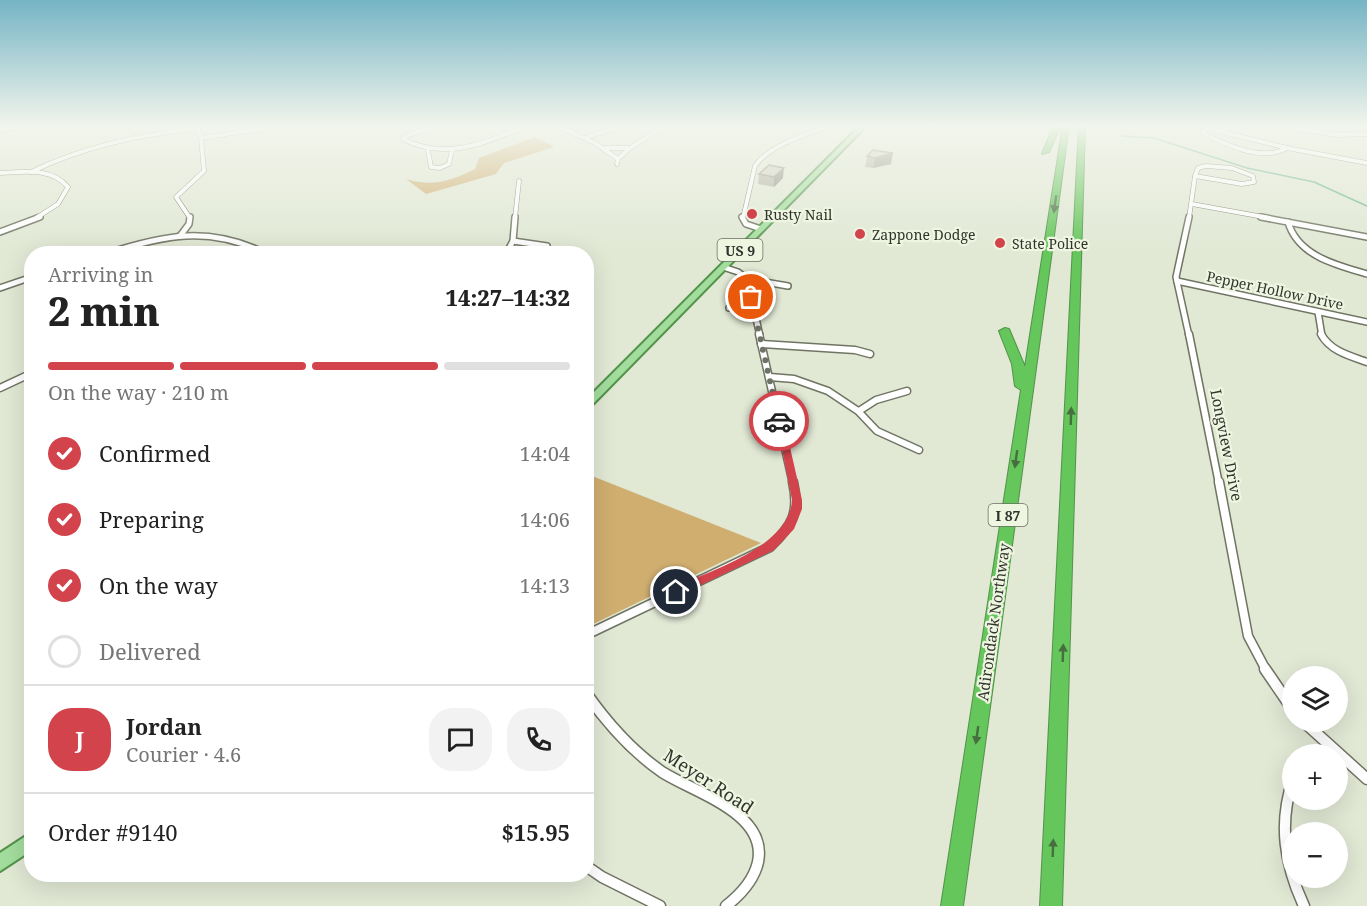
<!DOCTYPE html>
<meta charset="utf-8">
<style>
:root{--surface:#fff;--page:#f2f2f2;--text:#222;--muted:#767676;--line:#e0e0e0;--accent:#d3434b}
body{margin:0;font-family:"Noto Serif",serif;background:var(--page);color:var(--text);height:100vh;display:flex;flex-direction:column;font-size:22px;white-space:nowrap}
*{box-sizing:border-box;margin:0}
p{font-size:20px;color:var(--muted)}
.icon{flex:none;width:33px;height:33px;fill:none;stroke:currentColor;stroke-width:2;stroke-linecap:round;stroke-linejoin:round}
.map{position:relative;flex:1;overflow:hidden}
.panel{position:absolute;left:24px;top:246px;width:570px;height:636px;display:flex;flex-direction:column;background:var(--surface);border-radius:24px;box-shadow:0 6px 24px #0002}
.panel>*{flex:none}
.controls{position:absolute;left:1282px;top:666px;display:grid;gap:12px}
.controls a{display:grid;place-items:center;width:66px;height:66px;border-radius:50%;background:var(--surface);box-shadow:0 6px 24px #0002;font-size:30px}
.pin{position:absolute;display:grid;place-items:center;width:51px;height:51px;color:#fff;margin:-26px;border:3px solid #fff;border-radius:50%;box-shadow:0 2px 6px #0007}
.courier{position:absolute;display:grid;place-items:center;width:60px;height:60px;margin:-30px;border:4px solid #d3434b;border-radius:50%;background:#fff;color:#222;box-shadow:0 2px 8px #0007}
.head em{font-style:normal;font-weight:800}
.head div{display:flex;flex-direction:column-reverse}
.head{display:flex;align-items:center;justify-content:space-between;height:102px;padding:0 24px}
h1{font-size:39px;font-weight:800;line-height:45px}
.bar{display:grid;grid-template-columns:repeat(4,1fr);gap:9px 6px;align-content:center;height:72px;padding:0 24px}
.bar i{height:8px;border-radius:4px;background:var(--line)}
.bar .selected{background:var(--accent)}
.bar p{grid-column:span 4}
.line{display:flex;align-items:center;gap:15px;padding:0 24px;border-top:2px solid var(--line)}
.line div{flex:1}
.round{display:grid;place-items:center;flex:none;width:63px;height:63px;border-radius:24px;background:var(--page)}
ol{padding:0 24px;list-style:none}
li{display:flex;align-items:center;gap:18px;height:66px}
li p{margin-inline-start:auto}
li .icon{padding:6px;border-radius:50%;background:var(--accent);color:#fff;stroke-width:4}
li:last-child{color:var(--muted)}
li i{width:33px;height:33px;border:3px solid var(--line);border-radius:50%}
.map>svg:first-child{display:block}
.green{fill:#d0ae70}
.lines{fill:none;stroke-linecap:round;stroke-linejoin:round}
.stream{stroke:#69b38f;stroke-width:1.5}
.street-far4-casing{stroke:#6f7463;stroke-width:5}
.street-far3-casing{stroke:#6f7463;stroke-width:8}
.street-far2-casing{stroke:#6f7463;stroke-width:9}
.street-far1-casing{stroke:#6f7463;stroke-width:11}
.street-casing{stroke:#6f7463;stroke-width:13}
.primary-casing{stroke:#53934b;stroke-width:4}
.highway-casing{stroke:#53934b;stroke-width:2}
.street-far4{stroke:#fff;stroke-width:4}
.street-far3{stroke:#fff;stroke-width:5}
.street-far2{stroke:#fff;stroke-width:6}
.street-far1{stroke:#fff;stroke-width:8}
.street{stroke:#fff;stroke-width:10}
.primary{fill:#a3dd9d;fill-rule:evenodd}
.highway{fill:#65c65b;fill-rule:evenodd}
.wall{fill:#b2b0a0}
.shaded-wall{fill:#919082}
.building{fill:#cfcdba;stroke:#919082;stroke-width:1.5}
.oneway{fill:#466e3f}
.route{fill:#d3434b}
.done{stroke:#6f7367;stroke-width:6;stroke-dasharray:0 10.8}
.poi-dot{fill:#d3434b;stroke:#eef5e1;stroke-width:2}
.labels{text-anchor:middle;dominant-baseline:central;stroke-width:4.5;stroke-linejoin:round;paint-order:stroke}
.far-poi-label{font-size:14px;fill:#31342c;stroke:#eef5e1;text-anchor:start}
.shield{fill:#eef5e1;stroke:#6a6e62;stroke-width:1.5}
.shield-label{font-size:14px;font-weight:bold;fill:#31342c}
.far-street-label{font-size:14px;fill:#31342c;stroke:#eef5e1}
.street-label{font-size:15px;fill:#31342c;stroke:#eef5e1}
.near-street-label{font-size:18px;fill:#31342c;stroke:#eef5e1}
</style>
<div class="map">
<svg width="1367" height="906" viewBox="0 0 1367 906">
<rect width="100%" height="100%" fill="#e1e8d4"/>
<g class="green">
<path d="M535 137 554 147 504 163 496 174 426 194 406 179C432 187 451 181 475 169L479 158Z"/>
<path d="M586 474H587L761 543 587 627Z"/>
</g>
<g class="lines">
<path class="stream" d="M1122 136 1154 138 1247 168 1314 182 1367 206"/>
<g class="street-far4-casing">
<g id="street-far4">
<path d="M439 125 408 135 403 139C448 162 487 141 530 125"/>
<path d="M555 125 595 143 618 159 617 164"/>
<path d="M693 125 701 128"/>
<path d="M1277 125 1337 135 1367 134"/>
<path d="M1210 129 1287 148C1262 162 1227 145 1204 134V131Z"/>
<path d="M0 130 39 125"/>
<path d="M587 137 621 126"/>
<path d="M201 138 285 125"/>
<path d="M605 148H630"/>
<path d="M1287 148 1367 163"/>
<path d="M428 150 431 167 440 168 449 164 452 150"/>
<path d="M618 159 630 148 666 125"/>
<path d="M1206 166 1232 168 1253 176 1254 182 1242 184 1195 176 1198 168Z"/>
<path d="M31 172C84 146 140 135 198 128"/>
<path d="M0 173C24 172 51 167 68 187L58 204 36 218"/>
<path d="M1192 204 1269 218"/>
<path d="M190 218 176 197 204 171 201 138 197 125"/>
<path d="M515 218 519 181"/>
<path d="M743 218 755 166C770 144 807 135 831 125"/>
<path d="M1189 218 1195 176"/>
</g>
</g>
<g class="street-far3-casing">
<g id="street-far3">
<path d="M742 217 746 224 761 229"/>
<path d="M1261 217 1367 237"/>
<path d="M1288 222C1298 256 1336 265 1367 274"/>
<path d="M0 232 40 217"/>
<path d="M180 236 189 224 190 217"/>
<path d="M513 241 547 246"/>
<path d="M105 254C164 235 209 225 267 254"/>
<path d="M506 254 513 241 515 217"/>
<path d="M723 267 738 272 747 279 760 336"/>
<path d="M747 279 788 286"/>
<path d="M1177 281 1367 322"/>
<path d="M0 288 32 277"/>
<path d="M729 308H753"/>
<path d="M1318 312 1322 336"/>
<path d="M1189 336 1176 277 1189 217"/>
</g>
</g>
<g class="street-far2-casing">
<g id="street-far2">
<path d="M759 334 793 484"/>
<path d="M1189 334 1219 484"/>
<path d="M1321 334C1330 351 1350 356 1367 362"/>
<path d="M761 344 855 350 870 354"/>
<path d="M770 377 794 379 828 391 858 411 877 431 919 450"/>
<path d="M0 388 32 373"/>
<path d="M859 411 876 400 907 391"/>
</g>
</g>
<g class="street-far1-casing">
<g id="street-far1">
<path d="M1219 482 1248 636 1266 670"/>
<path d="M586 635 770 547C792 526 800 513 793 482"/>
</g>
</g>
<g class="street-casing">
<g id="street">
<path d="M1265 669 1293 710"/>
<path d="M586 693C607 723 632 751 662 772 695 793 768 813 758 862 754 880 740 895 726 906"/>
<path d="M1304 722 1367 779"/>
<path d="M1293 780C1278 824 1285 865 1304 906"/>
<path d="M586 866 602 877 660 906"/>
</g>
</g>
<g class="primary-casing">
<g id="primary">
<path d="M861 125H867L589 408 586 409V400Z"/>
<path d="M32 832V850L0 871V853Z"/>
</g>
</g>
<g class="highway-casing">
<g id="highway">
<path d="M1054 125H1061L1049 152 1042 154Z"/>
<path d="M1063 125H1069L963 906H941L1021 390 1015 386 1012 364 999 331 1005 328 1009 329 1025 367Z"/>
<path d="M1079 125H1085L1062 906H1040Z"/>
</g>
</g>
<use href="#street-far4" class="street-far4"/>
<use href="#street-far3" class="street-far3"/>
<use href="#street-far2" class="street-far2"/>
<use href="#street-far1" class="street-far1"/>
<use href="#street" class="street"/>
<use href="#primary" class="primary"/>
<use href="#highway" class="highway"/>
</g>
<g class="wall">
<path d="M911 125H937L934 129Z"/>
<path d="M873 150 891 164 873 168 865 167 867 156Z"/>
<path d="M759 174 783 178 774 187 758 184Z"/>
</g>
<g class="shaded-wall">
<path d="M893 153 891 164 873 168 875 158Z"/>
<path d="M784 168 783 178 774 187V177Z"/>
</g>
<g class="building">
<path d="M873 150 893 153 875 158 867 156Z"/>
<path d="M769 165 784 168 774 177 759 174Z"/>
</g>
<defs><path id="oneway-solid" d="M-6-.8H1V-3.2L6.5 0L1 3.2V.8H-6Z" transform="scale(1.5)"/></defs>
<g class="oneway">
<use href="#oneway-solid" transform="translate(1055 204) rotate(98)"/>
<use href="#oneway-solid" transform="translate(1071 416) rotate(-88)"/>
<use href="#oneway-solid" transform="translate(1016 459) rotate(98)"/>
<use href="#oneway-solid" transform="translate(1063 653) rotate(-88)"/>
<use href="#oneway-solid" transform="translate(977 735) rotate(98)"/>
<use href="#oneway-solid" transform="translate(1053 848) rotate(-88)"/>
</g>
<linearGradient id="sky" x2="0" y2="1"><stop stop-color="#75b4c4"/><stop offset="0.5" stop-color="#f2f5ec"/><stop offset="1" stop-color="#f2f5ec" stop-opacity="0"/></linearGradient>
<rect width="1367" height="252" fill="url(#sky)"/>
<path class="route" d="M776 418 784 421 802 500V509L794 529 774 550 680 595H672V588C709 571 790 547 792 500Z"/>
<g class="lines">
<path class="done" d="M751 297 779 421"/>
</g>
<g class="poi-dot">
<circle cx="752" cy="214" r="6"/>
<circle cx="860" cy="234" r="6"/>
<circle cx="1000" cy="243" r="6"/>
</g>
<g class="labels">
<g class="far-poi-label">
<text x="764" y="214">Rusty Nail</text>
<text x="872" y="234">Zappone Dodge</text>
<text x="1012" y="243">State Police</text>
</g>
<g class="shield">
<rect x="717.5" y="239" width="45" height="22" rx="4.5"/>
<rect x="988.5" y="504" width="39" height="22" rx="4.5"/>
</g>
<g class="shield-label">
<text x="740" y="250">US 9</text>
<text x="1008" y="515">I 87</text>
</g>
<g class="far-street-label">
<text transform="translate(1275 290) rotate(12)">Pepper Hollow Drive</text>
</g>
<g class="street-label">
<text transform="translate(1227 445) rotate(79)">Longview Drive</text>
<text transform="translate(993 622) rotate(-82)">Adirondack Northway</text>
</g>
<g class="near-street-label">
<text transform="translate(709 781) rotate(33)">Meyer Road</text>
</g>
</g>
</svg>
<div class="controls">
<a><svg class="icon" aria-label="layers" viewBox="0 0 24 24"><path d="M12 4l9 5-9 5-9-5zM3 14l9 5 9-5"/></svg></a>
<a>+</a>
<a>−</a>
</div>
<div class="pin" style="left:751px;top:297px;background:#ea580c"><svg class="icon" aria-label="bag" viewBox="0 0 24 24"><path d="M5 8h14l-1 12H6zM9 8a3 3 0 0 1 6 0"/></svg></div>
<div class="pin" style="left:676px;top:592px;background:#1f2937"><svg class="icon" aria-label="home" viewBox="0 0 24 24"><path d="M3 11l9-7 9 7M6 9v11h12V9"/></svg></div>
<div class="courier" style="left:779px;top:421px"><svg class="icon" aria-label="car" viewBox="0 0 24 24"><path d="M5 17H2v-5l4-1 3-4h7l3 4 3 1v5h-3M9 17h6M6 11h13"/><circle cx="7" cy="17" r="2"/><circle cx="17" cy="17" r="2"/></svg></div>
<section class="panel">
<div class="head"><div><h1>2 min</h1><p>Arriving in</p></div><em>14:27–14:32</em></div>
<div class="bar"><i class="selected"></i><i class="selected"></i><i class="selected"></i><i></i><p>On the way · 210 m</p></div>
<ol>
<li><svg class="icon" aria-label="check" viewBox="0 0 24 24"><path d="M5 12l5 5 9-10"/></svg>Confirmed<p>14:04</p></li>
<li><svg class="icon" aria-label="check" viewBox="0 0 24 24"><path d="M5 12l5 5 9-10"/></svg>Preparing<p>14:06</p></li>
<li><svg class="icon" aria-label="check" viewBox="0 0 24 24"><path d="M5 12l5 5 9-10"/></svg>On the way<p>14:13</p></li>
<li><i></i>Delivered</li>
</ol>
<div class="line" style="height:108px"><b class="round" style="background:var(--accent);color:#fff">J</b><div><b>Jordan</b><p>Courier · 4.6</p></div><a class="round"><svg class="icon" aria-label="chat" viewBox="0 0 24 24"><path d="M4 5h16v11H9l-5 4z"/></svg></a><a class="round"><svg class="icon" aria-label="phone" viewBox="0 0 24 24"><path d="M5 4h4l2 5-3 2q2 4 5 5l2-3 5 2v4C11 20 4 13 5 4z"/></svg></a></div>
<div class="line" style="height:78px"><div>Order #9140</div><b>$15.95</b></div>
</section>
</div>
